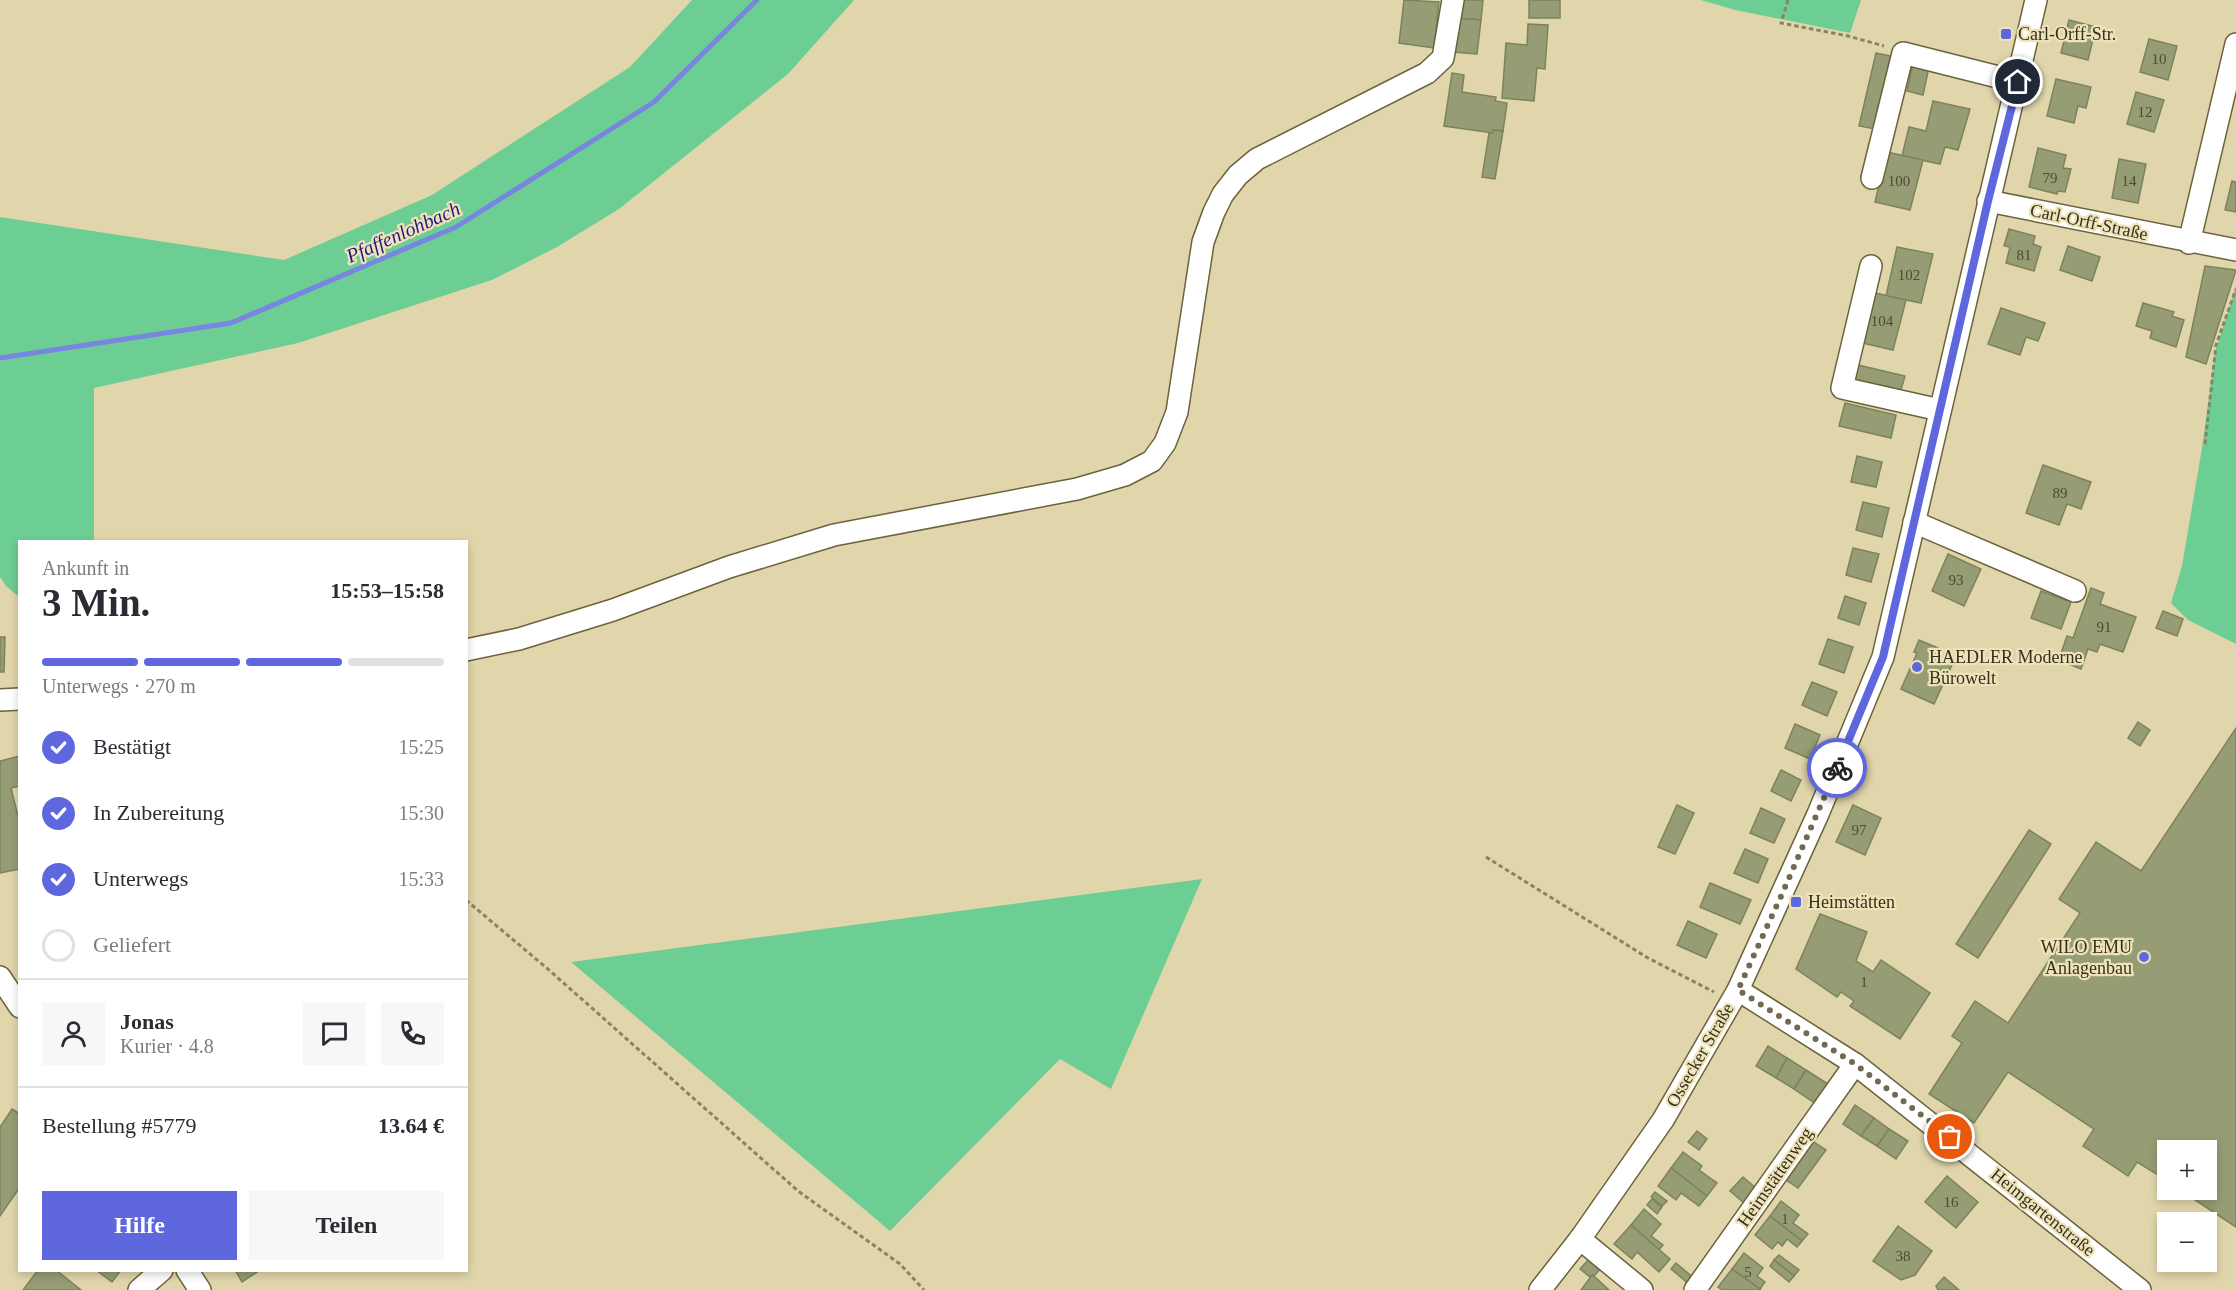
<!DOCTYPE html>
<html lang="de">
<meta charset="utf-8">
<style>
:root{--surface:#fff;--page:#f7f7f7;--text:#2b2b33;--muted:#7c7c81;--line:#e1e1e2;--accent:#5f67df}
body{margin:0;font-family:"Times New Roman",serif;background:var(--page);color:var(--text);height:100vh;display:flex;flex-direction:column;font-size:22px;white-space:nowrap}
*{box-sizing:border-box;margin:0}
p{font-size:20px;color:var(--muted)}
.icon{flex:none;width:33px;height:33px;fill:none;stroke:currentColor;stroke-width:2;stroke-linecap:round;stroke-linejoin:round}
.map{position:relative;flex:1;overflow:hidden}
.side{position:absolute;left:18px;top:540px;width:450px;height:732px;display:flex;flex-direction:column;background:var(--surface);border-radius:0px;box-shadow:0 3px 9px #0003}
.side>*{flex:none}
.tools{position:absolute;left:2157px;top:1140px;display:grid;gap:12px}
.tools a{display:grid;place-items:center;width:60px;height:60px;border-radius:0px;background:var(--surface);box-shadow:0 3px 9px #0003;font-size:30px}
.pin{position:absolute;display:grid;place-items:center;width:51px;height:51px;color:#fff;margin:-26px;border:3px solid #fff;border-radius:50%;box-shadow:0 2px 6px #0007}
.courier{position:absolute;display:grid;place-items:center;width:60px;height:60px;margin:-30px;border:4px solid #5f67df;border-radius:50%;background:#fff;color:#222;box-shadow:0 2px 8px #0007}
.summary em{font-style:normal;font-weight:700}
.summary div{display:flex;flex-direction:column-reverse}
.summary{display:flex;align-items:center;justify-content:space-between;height:102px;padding:0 24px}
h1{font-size:39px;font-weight:700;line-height:45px}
.bar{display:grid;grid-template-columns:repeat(4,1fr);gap:9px 6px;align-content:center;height:72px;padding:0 24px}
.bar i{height:8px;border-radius:4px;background:var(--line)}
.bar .on{background:var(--accent)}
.bar p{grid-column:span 4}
.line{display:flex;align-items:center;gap:15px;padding:0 24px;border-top:2px solid var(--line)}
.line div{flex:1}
.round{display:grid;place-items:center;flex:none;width:63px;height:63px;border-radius:0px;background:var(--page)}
ol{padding:0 24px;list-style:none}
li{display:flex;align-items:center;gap:18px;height:66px}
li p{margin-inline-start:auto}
li .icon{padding:6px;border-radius:50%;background:var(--accent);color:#fff;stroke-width:4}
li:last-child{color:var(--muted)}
li i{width:33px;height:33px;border:3px solid var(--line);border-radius:50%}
.cta{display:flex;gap:12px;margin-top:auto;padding:12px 24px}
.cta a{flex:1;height:69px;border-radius:0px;background:var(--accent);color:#fff;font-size:24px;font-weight:700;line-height:69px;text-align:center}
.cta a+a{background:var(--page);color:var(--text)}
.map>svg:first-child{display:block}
.green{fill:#6dce94}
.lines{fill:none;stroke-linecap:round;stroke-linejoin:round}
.stream{stroke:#7885e1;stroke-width:5}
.building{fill:#969d74;stroke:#7c835b;stroke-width:1.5}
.minor-casing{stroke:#6c623b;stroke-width:24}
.path{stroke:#8b8365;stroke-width:3;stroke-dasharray:4.5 3;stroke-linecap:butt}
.minor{stroke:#fff;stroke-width:21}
.done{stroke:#716a50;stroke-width:6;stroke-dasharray:0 10.8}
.route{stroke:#5f67df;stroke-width:8}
.poi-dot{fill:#5f67df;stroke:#eee3b8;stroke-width:2}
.labels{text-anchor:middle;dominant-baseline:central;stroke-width:4.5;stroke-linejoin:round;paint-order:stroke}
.number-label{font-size:15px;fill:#4c4b34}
.poi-label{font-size:18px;fill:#34301f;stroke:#eee3b8;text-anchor:start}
.street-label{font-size:18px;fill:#34301f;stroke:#eee3b8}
.water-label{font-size:20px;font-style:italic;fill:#241984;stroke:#eee3b8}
</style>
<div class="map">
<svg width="2236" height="1290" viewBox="0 0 2236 1290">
<rect width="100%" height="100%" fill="#e1d6ab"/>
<g class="green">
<path d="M692 0H854L788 74 619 209 557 247 492 280 298 343 94 388V541L20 542 19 597 6 586 0 577V217L284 260 432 195 630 67Z"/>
<path d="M1701 0H1861L1850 33 1735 10Z"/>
<path d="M2236 286V644L2188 620 2171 603 2182 566 2202 448 2215 352Z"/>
<path d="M1202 879 1111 1089 1060 1059 890 1231 571 962Z"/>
</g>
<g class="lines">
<path class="stream" d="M0 358 231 323 456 227 654 102 757 0"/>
</g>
<g class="building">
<path d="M1404 0 1439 2 1434 48 1399 43Z"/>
<path d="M1458 0H1483L1481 20 1455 18Z"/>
<rect x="1529" y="0" width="31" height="18"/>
<path d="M1455 18 1481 20 1477 54 1452 52Z"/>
<path d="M2069 20 2096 27 2088 60 2061 53Z"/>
<path d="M1528 24 1548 25 1545 69 1537 68 1534 101 1502 98 1506 43 1527 45Z"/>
<path d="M2149 39 2177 46 2168 80 2140 72Z"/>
<path d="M1876 53 1891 56 1875 129 1859 126Z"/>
<path d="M1913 63 1929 67 1923 95 1907 91Z"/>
<path d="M1452 73 1464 75 1462 92 1496 97 1495 101 1507 103 1503 131 1493 130V133L1444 126Z"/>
<path d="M2056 79 2091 87 2086 108 2078 106 2074 123 2047 116Z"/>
<path d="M2136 92 2164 100 2154 132 2127 124Z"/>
<path d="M1933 101 1970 109 1958 150 1945 147 1940 164 1902 156 1909 127 1926 131Z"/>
<path d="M1493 130 1503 131 1495 179 1482 177 1489 133H1493Z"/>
<path d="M2038 148 2066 155 2063 168 2071 169 2065 192 2058 191 2057 194 2029 187Z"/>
<path d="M1887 152 1923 160 1910 210 1875 202Z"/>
<path d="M2119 159 2146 164 2138 203 2112 198Z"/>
<path d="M2232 181 2236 182V212L2225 210Z"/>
<path d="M2009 229 2035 236 2033 244 2041 247 2034 271 2006 263 2010 247 2004 246Z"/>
<path d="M2068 246 2100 257 2092 281 2060 270Z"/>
<path d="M1897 247 1933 254 1921 303 1886 296Z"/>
<path d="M2205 266 2236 270 2206 364 2186 357Z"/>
<path d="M1871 292 1906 300 1893 350 1858 342Z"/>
<path d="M2143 303 2174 312 2172 316 2184 320 2176 347 2150 338 2152 331 2136 326Z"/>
<path d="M2001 308 2045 323 2038 341 2026 337 2020 355 1988 344Z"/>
<path d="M1854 364 1905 376 1900 393 1849 382Z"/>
<path d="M1845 403 1896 415 1891 438 1839 426Z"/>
<path d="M1857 456 1882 462 1876 487 1851 482Z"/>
<path d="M2043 465 2091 482 2081 509 2067 504 2059 525 2026 513Z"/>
<path d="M1863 502 1889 508 1882 537 1856 530Z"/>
<path d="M1853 548 1879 554 1871 582 1846 575Z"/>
<path d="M1948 554 1981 569 1964 606 1932 591Z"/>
<path d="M2091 588 2104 593 2100 604 2136 617 2123 652 2100 644 2097 652 2088 649 2081 669 2063 662 2060 656 2067 636 2073 638Z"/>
<path d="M2041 591 2071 602 2061 629 2031 618Z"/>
<path d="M1845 596 1866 603 1859 625 1838 618Z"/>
<path d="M2163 611 2183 619 2177 636 2156 628Z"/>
<path d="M0 637H5L4 672H0Z"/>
<path d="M1828 639 1853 647 1844 673 1819 664Z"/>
<path d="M1919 640 1938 648 1934 657 1952 665 1934 704 1901 689 1917 653 1914 652Z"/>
<path d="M1812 682 1837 692 1827 716 1802 705Z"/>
<path d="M2138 722 2150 730 2140 746 2128 738Z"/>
<path d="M1795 724 1820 735 1810 759 1785 748Z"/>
<path d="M2236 728V1227L2180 1190H2206V1150H2168V1181L2137 1162 2128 1176 2083 1146 2094 1129 2008 1072 1974 1123 1929 1094 1962 1043 1952 1036 1975 1001 2008 1023 2080 913 2059 899 2096 842 2141 871Z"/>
<path d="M20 756V786L11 788 20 824V869L0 873V761Z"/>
<path d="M1781 770 1801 780 1791 801 1771 791Z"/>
<path d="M1677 805 1694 813 1675 854 1658 847Z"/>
<path d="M1853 805 1881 818 1865 855 1836 842Z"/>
<path d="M1761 808 1785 819 1774 843 1750 833Z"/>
<path d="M2029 830 2051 844 1978 958 1956 944Z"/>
<path d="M1745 849 1768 859 1758 883 1734 873Z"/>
<path d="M1710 883 1751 900 1740 924 1700 907Z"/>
<path d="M1820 914 1867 932 1856 961 1873 972 1881 960 1930 993 1900 1039 1850 1006 1854 1001 1841 992 1837 997 1796 969Z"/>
<path d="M1688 921 1717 934 1706 958 1677 945Z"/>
<path d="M1768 1046 1787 1058 1776 1078 1756 1066Z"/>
<path d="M1787 1058 1806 1070 1794 1089 1776 1078Z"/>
<path d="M1806 1070 1828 1084 1816 1104 1794 1089Z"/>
<path d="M1855 1105 1874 1118 1861 1136 1843 1124Z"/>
<path d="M12 1109 20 1114V1187L0 1216V1127Z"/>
<path d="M1874 1118 1889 1129 1877 1146 1861 1136Z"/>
<path d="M1889 1129 1908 1141 1896 1159 1877 1146Z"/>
<path d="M1697 1131 1707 1139 1699 1150 1688 1142Z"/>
<path d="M1811 1140 1826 1150 1798 1188 1783 1178Z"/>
<path d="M1683 1152 1702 1166 1699 1170 1717 1183 1707 1196 1671 1168Z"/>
<path d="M1671 1168 1707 1196 1699 1206 1681 1193 1676 1200 1658 1186Z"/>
<path d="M1947 1176 1978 1202 1956 1228 1925 1202Z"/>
<path d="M1743 1177 1757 1189 1744 1203 1730 1191Z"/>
<path d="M1655 1192 1667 1201 1662 1206 1651 1197Z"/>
<path d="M1652 1199 1662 1207 1657 1214 1647 1205Z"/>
<path d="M1781 1201 1799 1215 1793 1223 1808 1234 1802 1241 1770 1216Z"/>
<path d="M1644 1209 1661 1224 1651 1236 1663 1245 1659 1250 1631 1225Z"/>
<path d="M1770 1216 1802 1241 1797 1247 1787 1239 1782 1246 1778 1242 1772 1249 1755 1235Z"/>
<path d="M1631 1225 1670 1259 1659 1272 1637 1252 1632 1259 1614 1244Z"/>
<path d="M1898 1226 1932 1251 1915 1275 1901 1280 1873 1261Z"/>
<path d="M1744 1253 1763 1268 1757 1276 1765 1282 1760 1289 1732 1269Z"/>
<path d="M1779 1255 1799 1270 1794 1276 1774 1260Z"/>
<path d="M1592 1256 1603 1266 1594 1276 1592 1275 1590 1277 1580 1269Z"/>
<path d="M1774 1260 1794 1276 1789 1282 1770 1266Z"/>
<path d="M1676 1263 1695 1279 1690 1285 1671 1269Z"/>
<path d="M1732 1269 1760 1289 1761 1290H1722L1718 1287Z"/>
<path d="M38 1270H56L81 1290H23Z"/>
<path d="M96 1270H121L112 1282Z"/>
<path d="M235 1270H260L242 1282Z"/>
<path d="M1592 1275 1594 1276 1609 1290H1581Z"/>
<path d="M1944 1277 1959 1290H1938L1936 1286Z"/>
</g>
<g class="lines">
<g class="minor-casing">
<g id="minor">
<path d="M1872 178 1903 53 2018 82"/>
<path d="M1988 201 2236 250"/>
<path d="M2189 243 2236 44"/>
<path d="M1871 266 1842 388 1940 410"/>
<path d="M1914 522 2075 591"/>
<path d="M466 650 519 639 613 610 729 567 834 535 1077 489 1125 475 1152 461 1165 443 1177 412 1203 242 1214 212 1223 194 1238 175 1257 159 1427 73 1443 58 1453 0"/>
<path d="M0 700 20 699"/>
<path d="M0 977 20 1007"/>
<path d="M1738 990 1855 1064 2140 1290"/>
<path d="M1580 1239 1642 1290"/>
<path d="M187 1270 200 1290"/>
<path d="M139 1290 162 1270"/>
<path d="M1540 1290 1580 1239 1663 1120 1738 990 1818 814 1883 657 2036 0"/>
<path d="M1695 1290 1855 1064"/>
</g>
</g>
<g class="path">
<path d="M1788 0 1781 23 1848 36 1884 46"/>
<path d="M2205 444 2216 345 2236 289"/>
<path d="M1486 857 1648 958 1714 992"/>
<path d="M466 900 549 970 798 1191 900 1264 924 1290"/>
</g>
<use href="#minor" class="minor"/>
</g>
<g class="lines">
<path class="done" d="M1837 768 1782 894 1738 990 1855 1064 1950 1137"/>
<path class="route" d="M1837 768 1883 657 1988 201 2018 82"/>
</g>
<g class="poi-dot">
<rect x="2000" y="28" width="12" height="12" rx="3"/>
<circle cx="1917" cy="667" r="6"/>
<rect x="1790" y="896" width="12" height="12" rx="3"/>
<circle cx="2144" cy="957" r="6"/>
</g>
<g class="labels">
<g class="number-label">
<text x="2159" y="59">10</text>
<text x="2145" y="112">12</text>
<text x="2050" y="178">79</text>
<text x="1899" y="181">100</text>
<text x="2129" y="181">14</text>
<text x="2024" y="255">81</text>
<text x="1909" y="275">102</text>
<text x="1882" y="321">104</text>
<text x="2060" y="493">89</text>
<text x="1956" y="580">93</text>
<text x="2104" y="627">91</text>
<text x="1859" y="830">97</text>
<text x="1864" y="982">1</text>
<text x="1951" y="1202">16</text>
<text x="1785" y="1219">1</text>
<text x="1903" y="1256">38</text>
<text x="1748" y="1272">5</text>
</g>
<g class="poi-label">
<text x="2018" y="34">Carl-Orff-Str.</text>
<text x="1929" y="657">HAEDLER Moderne<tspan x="1929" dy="21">Bürowelt</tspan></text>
<text x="1808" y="902">Heimstätten</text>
<text x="2132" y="947" text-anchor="end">WILO EMU<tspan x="2132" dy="21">Anlagenbau</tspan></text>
</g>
<g class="street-label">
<text transform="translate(2089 222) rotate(12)">Carl-Orff-Straße</text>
<text transform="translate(1700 1055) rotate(-60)">Ossecker Straße</text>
<text transform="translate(1775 1177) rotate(-55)">Heimstättenweg</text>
<text transform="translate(2043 1212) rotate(39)">Heimgartenstraße</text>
</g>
<g class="water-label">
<text transform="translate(403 232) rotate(-24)">Pfaffenlohbach</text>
</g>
</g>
</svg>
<div class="tools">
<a>+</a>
<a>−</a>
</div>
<div class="pin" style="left:1950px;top:1137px;background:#ea580c"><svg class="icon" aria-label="bag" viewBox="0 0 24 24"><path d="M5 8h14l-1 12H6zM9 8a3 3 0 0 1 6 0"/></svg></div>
<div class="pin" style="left:2018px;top:82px;background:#1f2937"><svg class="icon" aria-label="home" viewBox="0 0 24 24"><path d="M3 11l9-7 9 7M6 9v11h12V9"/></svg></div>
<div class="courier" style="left:1837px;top:768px"><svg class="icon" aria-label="bike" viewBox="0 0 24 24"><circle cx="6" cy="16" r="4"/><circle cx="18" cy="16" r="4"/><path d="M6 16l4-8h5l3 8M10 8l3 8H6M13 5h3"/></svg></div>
<section class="side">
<div class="summary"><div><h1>3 Min.</h1><p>Ankunft in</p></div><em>15:53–15:58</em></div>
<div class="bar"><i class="on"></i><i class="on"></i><i class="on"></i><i></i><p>Unterwegs · 270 m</p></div>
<ol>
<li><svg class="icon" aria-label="check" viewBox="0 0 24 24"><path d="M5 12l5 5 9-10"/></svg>Bestätigt<p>15:25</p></li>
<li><svg class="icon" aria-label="check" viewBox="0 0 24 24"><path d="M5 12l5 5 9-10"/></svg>In Zubereitung<p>15:30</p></li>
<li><svg class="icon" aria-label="check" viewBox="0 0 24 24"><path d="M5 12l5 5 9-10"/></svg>Unterwegs<p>15:33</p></li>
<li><i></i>Geliefert</li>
</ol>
<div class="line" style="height:108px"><a class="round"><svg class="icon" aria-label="person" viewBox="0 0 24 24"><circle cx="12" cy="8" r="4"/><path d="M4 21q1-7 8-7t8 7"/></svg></a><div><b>Jonas</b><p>Kurier · 4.8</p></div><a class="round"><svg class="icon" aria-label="chat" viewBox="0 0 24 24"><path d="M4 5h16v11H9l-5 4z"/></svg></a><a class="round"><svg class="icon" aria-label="phone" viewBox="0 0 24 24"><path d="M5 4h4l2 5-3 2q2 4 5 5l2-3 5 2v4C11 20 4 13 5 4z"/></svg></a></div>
<div class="line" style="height:78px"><div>Bestellung #5779</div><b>13.64 €</b></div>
<div class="cta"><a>Hilfe</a><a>Teilen</a></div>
</section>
</div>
